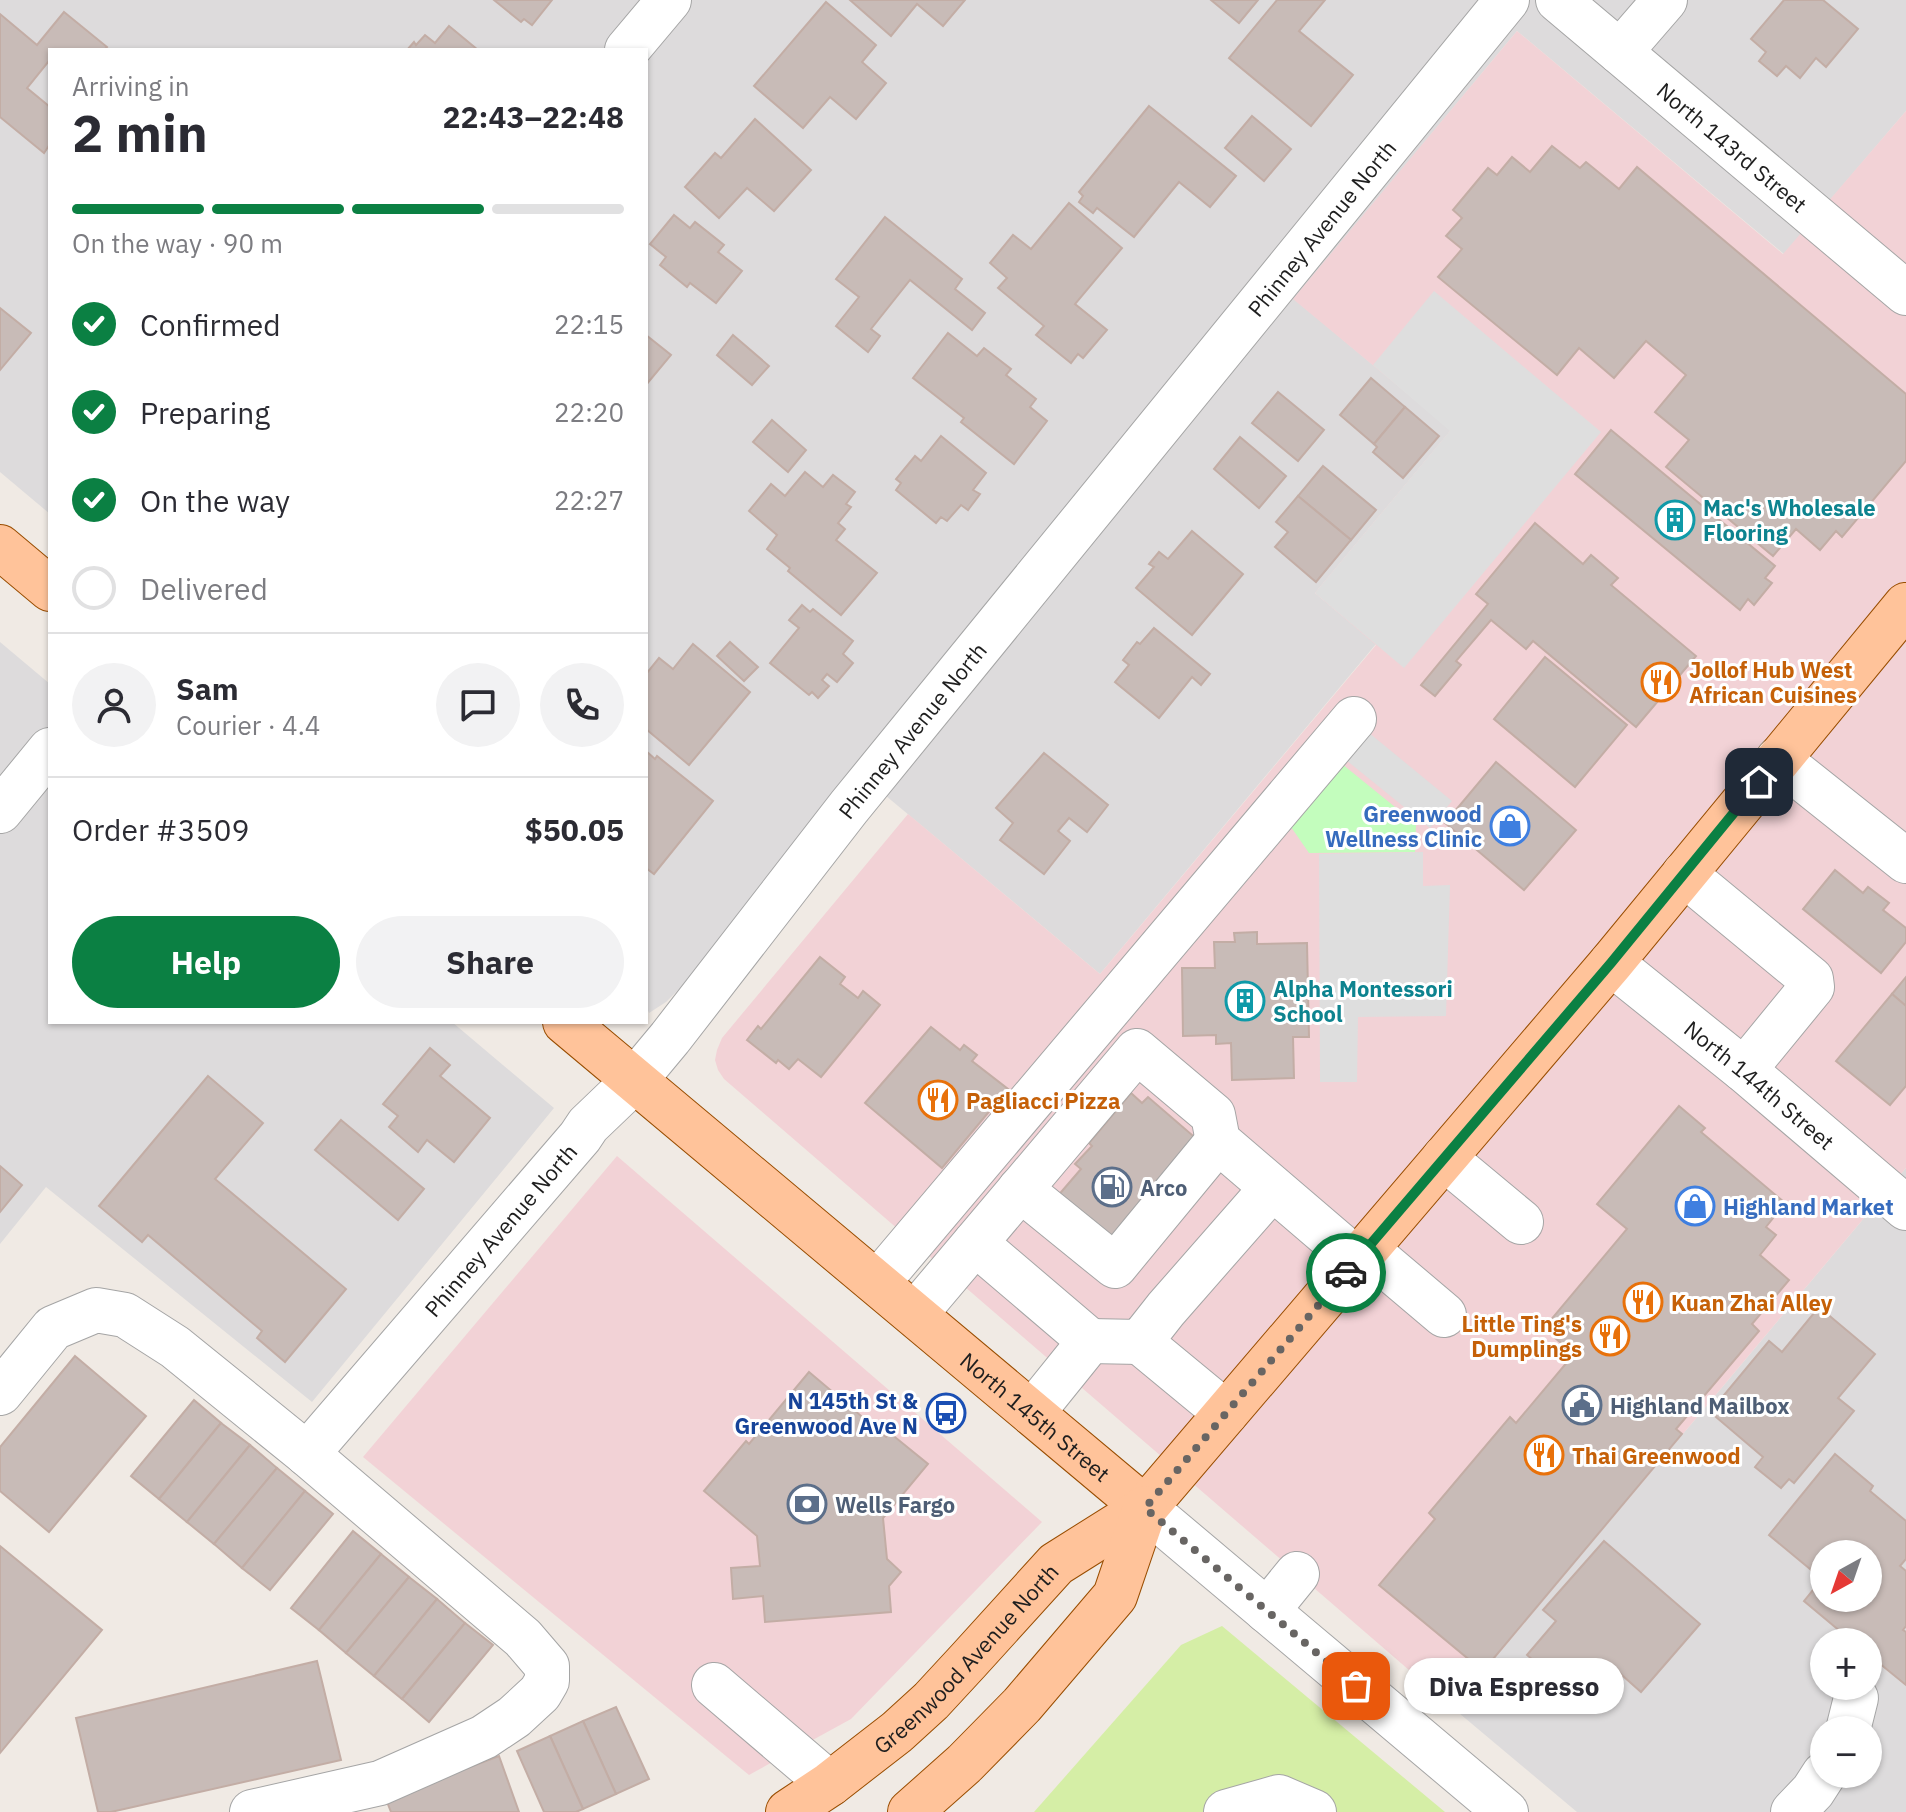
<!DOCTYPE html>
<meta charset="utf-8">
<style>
:root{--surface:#fff;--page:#f2f2f3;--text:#2b2b33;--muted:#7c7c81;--line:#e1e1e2;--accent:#0b8043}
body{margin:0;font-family:"IBM Plex Sans",sans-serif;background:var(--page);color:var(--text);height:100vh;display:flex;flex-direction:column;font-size:30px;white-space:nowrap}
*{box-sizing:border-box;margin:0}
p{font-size:26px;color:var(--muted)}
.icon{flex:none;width:44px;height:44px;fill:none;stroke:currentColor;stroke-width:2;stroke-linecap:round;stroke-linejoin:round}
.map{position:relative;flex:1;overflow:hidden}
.sheet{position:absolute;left:48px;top:48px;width:600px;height:976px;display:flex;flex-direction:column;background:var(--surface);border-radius:0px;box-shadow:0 2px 6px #0004}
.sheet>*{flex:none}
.needle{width:52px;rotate:220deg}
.controls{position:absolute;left:1810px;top:1540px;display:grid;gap:16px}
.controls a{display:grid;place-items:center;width:72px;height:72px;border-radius:50%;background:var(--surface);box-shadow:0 2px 6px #0004;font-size:40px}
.pin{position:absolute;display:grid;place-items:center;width:68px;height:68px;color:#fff;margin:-34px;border-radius:16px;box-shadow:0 4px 12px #0006}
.courier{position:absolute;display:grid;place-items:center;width:80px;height:80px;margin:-40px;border:6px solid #0b8043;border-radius:50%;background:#fff;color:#222;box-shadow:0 2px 10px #0007}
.bubble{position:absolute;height:56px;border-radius:28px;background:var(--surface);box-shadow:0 2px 6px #0004;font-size:26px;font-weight:800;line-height:56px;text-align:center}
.summary em{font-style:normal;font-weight:800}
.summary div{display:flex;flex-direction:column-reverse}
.summary{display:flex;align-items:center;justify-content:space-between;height:136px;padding:0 24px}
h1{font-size:52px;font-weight:800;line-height:60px}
.bar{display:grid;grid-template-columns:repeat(4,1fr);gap:12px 8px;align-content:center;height:96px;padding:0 24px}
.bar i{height:10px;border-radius:6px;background:var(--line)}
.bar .active{background:var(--accent)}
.bar p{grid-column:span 4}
.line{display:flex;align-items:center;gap:20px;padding:0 24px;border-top:2px solid var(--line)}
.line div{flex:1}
.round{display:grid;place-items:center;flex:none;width:84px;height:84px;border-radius:42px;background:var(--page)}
ol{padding:0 24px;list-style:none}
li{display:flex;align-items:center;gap:24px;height:88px}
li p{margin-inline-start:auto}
li .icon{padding:8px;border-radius:50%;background:var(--accent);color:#fff;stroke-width:4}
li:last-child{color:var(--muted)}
li i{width:44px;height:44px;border:4px solid var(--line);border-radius:50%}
.primary-button{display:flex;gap:16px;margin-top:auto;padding:16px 24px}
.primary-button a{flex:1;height:92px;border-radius:48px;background:var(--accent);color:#fff;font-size:32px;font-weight:800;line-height:92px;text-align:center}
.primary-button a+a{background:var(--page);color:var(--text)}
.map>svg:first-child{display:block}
.residential{fill:#dddbdc;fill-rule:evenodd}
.commercial{fill:#f2d2d6}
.grass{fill:#d5eea6}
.park{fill:#c3fdbd}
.parking{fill:#dedede}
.building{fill:#c8bbb7;stroke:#c3ada5;stroke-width:2;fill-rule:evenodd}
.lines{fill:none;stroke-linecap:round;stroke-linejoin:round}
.minor-casing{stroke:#a5a5a5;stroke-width:46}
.major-casing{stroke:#994d00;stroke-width:46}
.minor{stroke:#fff;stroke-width:44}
.major{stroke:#ffc39a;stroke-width:44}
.done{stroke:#686563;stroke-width:8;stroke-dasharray:0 14.4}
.route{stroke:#0b8043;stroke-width:10}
.labels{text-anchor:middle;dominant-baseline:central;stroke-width:6;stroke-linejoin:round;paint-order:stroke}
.street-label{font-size:22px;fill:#1e1e1e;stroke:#fff}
.culture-label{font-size:22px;font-weight:bold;fill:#0d838f;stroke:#fff;text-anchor:start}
.food-label{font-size:22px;font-weight:bold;fill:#c56008;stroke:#fff;text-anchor:start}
.shop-label{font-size:22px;font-weight:bold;fill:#366cbe;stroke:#fff;text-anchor:end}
.service-label{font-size:22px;font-weight:bold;fill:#4e5e75;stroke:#fff;text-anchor:start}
.transit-label{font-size:22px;font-weight:bold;fill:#164399;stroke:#fff;text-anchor:end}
</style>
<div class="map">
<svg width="1906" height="1812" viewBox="0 0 1906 1812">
<rect width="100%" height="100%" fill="#f0eae4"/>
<g class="residential">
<path d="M0 0H1906V111L1784 254 1517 31 1294 299 1451 430 1315 593 1376 644 1100 974 856 771 681 987 666 1002 649 1013 646 1006V50H50V514L0 472Z"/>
<path d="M0 642 50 684V1022H452L554 1108 312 1402 46 1187 0 1244Z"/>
<path d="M1906 1168V1812H1577L1453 1708ZM1824 1554H1868V1598H1824ZM1824 1642H1868V1686H1824ZM1824 1730H1868V1774H1824Z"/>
</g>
<g class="commercial">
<path d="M1517 31 1783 254 1906 111V1168L1453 1708 724 1079 718 1070 715 1060 717 1050 722 1038 908 814 1100 974 1376 645 1315 593 1451 430 1293 299Z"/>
<path d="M617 1156 1042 1522 851 1719 749 1775 363 1457Z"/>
</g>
<path class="grass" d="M1222 1626 1445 1812H1034L1181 1645Z"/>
<path class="park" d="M1342 764 1416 824 1415 852 1309 853 1291 827Z"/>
<g class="parking">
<path d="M1434 291 1601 432 1404 668 1315 593 1450 431 1373 365Z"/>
<path d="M1368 732 1452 801 1430 828 1346 760Z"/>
<path d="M1423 852V886L1450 885 1446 1016 1358 1017 1357 1082H1320L1319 854Z"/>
</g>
<g class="building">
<path d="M494 0H552L532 25 524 19 521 22Z"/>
<path d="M850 0H965L943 26 917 4 891 36Z"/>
<path d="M1211 0H1258L1239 23Z"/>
<path d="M1277 0H1325L1299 31 1353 75 1311 126 1229 58Z"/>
<path d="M1784 0H1823L1858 29 1826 67 1816 58 1800 78 1786 66 1777 76 1759 61 1766 52 1751 39Z"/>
<path d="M826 2 876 45 862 62 886 83 856 119 830 97 803 128 754 86Z"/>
<path d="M64 12 107 47 104 50H50V64L48 62 27 88 50 107V144L44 153 0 117V14L37 45Z"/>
<path d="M449 26 478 50H407L414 42 416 45 425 35 435 43Z"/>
<path d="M1149 106 1236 176 1210 207 1179 182 1134 237 1097 208 1093 213 1079 202 1083 196 1079 192Z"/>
<path d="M1252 116 1291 149 1264 181 1225 148Z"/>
<path d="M755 119 811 170 774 211 747 188 719 218 685 187 715 153 721 158Z"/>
<path d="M1552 146 1580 168 1586 162 1619 189 1637 167 1906 394V461L1842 537 1836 531 1820 550 1796 529 1773 556 1666 467 1689 440 1655 412 1686 375 1646 341 1614 378 1579 348 1557 375 1438 277 1462 249 1446 236 1462 218 1453 210 1488 168 1497 175 1512 157 1530 172Z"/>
<path d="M1069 203 1122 248 1075 304 1107 330 1083 358 1078 354 1071 363 1036 335 1044 326 998 288 1007 278 990 263 1013 235 1031 249Z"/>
<path d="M674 215 690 228 695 222 724 245 718 252 742 271 716 303 690 283 687 287 660 265 666 257 650 244Z"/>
<path d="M885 217 962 279 955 289 985 313 972 330 910 280 871 329 880 336 868 352 836 326 859 297 836 279Z"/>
<path d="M0 308 31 333 0 370Z"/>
<path d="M948 333 977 356 984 348 1011 369 1006 375 1036 399 1030 407 1047 421 1014 464 961 422 964 418 913 378Z"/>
<path d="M646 335 671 355 646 385Z"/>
<path d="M733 335 769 366 752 385 717 355Z"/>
<path d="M1371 378 1405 407 1374 444 1340 415Z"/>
<path d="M1278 392 1324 430 1298 461 1252 423Z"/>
<path d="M1405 407 1439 436 1403 478 1373 452 1377 447 1374 444Z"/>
<path d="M772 420 806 450 788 472 753 442Z"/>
<path d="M1611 430 1775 566 1765 578 1772 583 1754 605 1748 599 1740 610 1575 474Z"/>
<path d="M941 436 986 473 973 490 980 494 968 510 961 505 947 521 941 517 936 523 896 490 901 483 896 479 915 456 921 461Z"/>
<path d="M1240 437 1286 476 1259 508 1214 469Z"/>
<path d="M1323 466 1376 510 1351 540 1298 496Z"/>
<path d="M805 472 823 487 833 475 855 492 846 504 851 507 838 523 845 529 836 540 877 573 841 615 788 571 790 568 767 549 777 535 749 511 771 484 785 496Z"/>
<path d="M1298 496 1351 540 1316 582 1275 547 1288 532 1276 522Z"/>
<path d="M1535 523 1583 564 1591 555 1618 578 1611 585 1696 656 1636 727 1533 641 1526 649 1491 620 1456 661 1461 665 1435 696 1421 685 1488 604 1476 594Z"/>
<path d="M1192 531 1243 574 1192 635 1136 588 1154 567 1149 564 1159 552 1168 559Z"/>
<path d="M802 605 810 612 813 609 853 641 843 654 853 663 837 682 827 674 822 680 829 686 818 698 812 692 809 695 770 663 799 628 789 620Z"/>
<path d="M1154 628 1210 674 1201 685 1192 677 1159 718 1115 682 1129 665 1123 660 1137 642 1140 644Z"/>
<path d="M730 642 758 667 744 681 717 656Z"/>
<path d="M693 644 750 692 689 765 646 729V674L659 658 673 669Z"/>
<path d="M1545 657 1627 725 1575 787 1494 719Z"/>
<path d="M646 751 655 759 657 756 713 801 654 874 646 868Z"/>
<path d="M1044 753 1108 805 1087 832 1069 818 1058 831 1070 841 1044 874 1000 840 1013 823 996 808Z"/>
<path d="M1496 762 1576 830 1524 890 1445 823Z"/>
<path d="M1835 870 1863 893 1868 887 1889 903 1883 910 1906 928V942L1881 973 1803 909Z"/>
<path d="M1257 932V944L1307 943 1309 1037H1293L1294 1078 1232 1080 1231 1043 1216 1044V1035L1183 1036 1182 968H1215L1214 942H1235L1234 933Z"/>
<path d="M820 957 845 977 840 984 858 998 863 991 880 1005 821 1077 798 1059 789 1069 778 1060 776 1063 747 1040 758 1026 761 1029Z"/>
<path d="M1906 977V1006L1892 994Z"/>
<path d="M1892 994 1906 1006V1086L1890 1105 1836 1061Z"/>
<path d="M931 1027 960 1050 964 1045 977 1055 972 1061 1008 1089 942 1168 865 1103Z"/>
<path d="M430 1048 450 1065 440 1076 490 1118 454 1162 427 1140 418 1152 389 1127 398 1116 383 1104Z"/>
<path d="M208 1076 263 1123 215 1179 346 1289 285 1362 257 1338 262 1331 148 1235 142 1242 99 1206Z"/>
<path d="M1131 1093 1142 1103 1148 1097 1199 1141 1104 1251 1050 1205 1081 1169 1075 1164 1092 1146 1089 1143Z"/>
<path d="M1679 1106 1705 1128 1701 1132 1785 1203 1766 1227 1776 1235 1760 1255 1789 1280 1752 1324 1759 1331 1676 1429 1682 1434 1483 1671 1379 1585 1435 1519 1429 1513 1510 1417 1516 1423 1574 1354 1554 1337 1559 1330 1549 1322 1627 1229 1597 1204Z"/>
<path d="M341 1120 424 1189 398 1220 315 1150Z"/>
<path d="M0 1166 22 1185 0 1212Z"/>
<path d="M1819 1307 1875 1354 1838 1398 1854 1411 1794 1483 1789 1479 1781 1488 1755 1467 1763 1457 1710 1412 1769 1341 1782 1352Z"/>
<path d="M75 1356 146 1416 49 1532 0 1491V1447Z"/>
<path d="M809 1372 886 1437 890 1433 928 1464 883 1518 887 1559 901 1572 889 1586 891 1612 765 1622 763 1596 733 1599 731 1568 760 1566 757 1536 704 1491 746 1441 749 1444Z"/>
<path d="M194 1400 221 1423 159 1499 131 1476Z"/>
<path d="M221 1423 250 1445 187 1522 159 1499Z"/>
<path d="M250 1445 277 1468 214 1544 187 1522Z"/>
<path d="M1835 1454 1873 1486 1870 1491 1906 1521V1559L1900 1566 1906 1571V1626L1903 1630 1906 1632V1685L1868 1654V1642H1853L1804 1601 1822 1579 1769 1535ZM1824 1554H1868V1598H1824Z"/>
<path d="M277 1468 305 1491 242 1568 214 1544Z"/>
<path d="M305 1491 333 1514 270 1590 242 1568Z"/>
<path d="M353 1531 381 1554 319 1630 291 1608Z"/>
<path d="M1604 1541 1700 1624 1641 1692 1614 1668 1583 1703 1527 1655 1556 1621 1543 1610Z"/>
<path d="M0 1546 102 1630 0 1753Z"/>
<path d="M381 1554 409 1577 346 1653 319 1630Z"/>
<path d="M409 1577 437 1599 374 1676 346 1653Z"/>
<path d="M437 1599 465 1623 402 1699 374 1676Z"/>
<path d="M465 1623 493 1645 429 1722 402 1699Z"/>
<path d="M317 1661 341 1760 111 1812H98L76 1718Z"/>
<path d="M616 1707 649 1779 616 1794 583 1721Z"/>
<path d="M583 1721 616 1794 583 1809 550 1736Z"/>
<path d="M550 1736 583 1809 576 1812H544L517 1751Z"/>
<path d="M499 1756 519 1812H391L386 1799Z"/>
</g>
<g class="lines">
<g class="minor-casing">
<g id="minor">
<path id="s1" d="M1558 0 1906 293"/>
<path d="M627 50 669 0"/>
<path d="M1620 52 1665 0"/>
<path d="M1778 759 1906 861"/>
<path d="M0 811 50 750"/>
<path d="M1684 874 1811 979 1812 987 1744 1070"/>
<path id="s2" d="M1611 963 1744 1070 1906 1208"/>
<path d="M1444 1158 1521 1222"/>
<path d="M1020 1189 1115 1266 1218 1141"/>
<path d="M975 1243 1090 1341"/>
<path d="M1366 1249 1444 1315"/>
<path d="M878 1282 1354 719"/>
<path d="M915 1314 1137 1051 1213 1115 1218 1141 1357 1260"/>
<path d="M1140 1342 1226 1413"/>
<path d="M0 1393 53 1328 96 1310 125 1315 175 1347 307 1454 523 1638 547 1666V1681L540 1693 514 1717 484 1737 380 1783 252 1812"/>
<path d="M1032 1413 1090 1341 1140 1342 1166 1309 1272 1188"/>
<path id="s3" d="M307 1454 580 1137 588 1125 635 1080 670 1038 849 807 1507 0"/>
<path d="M1145 1508 1506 1812"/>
<path d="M1267 1611 1297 1574"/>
<path d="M714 1685 830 1784"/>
<path d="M1848 1730 1856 1698"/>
<path d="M1226 1812 1279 1797 1314 1812"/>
<path d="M1793 1812 1813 1791 1824 1774"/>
</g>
</g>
<g class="major-casing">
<g id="major">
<path d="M0 547 50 589"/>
<path id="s4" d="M565 1022 1145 1508"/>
<path id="s5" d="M788 1812 830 1784 897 1732 931 1701 968 1661 1056 1564 1145 1508 1611 963 1906 605"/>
<path d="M910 1812 964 1764 1022 1705 1115 1596 1145 1508"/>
</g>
</g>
<use href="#minor" class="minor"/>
<use href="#major" class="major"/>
</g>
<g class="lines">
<path class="done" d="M1346 1273 1145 1508 1356 1686"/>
<path class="route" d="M1346 1273 1611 963 1759 782"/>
</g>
<defs>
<g id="building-ring" transform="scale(2)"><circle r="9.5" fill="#fff" stroke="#0f9aa8" stroke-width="1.5"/><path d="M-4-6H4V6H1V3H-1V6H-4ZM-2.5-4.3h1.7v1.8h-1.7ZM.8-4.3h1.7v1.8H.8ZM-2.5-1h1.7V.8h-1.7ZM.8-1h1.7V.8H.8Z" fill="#0f9aa8"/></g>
<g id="restaurant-ring" transform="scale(2)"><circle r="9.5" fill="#fff" stroke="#e8710a" stroke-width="1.5"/><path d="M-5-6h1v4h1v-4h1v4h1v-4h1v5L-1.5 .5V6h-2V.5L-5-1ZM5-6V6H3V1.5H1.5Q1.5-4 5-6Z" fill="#e8710a"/></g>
<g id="shop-ring" transform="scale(2)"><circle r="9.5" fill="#fff" stroke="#3f7fe0" stroke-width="1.5"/><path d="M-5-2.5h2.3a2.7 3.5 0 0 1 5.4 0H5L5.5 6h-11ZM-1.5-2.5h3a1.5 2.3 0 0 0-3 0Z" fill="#3f7fe0"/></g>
<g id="fuel-ring" transform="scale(2)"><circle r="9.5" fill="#fff" stroke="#5c6f8a" stroke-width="1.5"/><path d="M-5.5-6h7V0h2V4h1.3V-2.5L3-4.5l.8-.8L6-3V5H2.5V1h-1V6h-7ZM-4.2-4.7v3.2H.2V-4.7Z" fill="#5c6f8a"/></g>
<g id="civic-ring" transform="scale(2)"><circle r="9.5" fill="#fff" stroke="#5c6f8a" stroke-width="1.5"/><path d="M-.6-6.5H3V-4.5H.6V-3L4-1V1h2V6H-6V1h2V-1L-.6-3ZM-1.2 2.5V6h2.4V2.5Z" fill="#5c6f8a"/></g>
<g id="bus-ring" transform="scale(2)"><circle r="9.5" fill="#fff" stroke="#1a4fb4" stroke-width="1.5"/><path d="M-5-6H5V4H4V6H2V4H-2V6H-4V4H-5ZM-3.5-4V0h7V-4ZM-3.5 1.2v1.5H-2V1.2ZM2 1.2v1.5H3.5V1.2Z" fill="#1a4fb4"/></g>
<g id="bank-ring" transform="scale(2)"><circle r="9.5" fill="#fff" stroke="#5c6f8a" stroke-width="1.5"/><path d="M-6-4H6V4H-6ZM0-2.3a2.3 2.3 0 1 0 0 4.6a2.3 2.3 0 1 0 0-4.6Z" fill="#5c6f8a"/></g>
</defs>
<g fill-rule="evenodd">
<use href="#building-ring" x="1675" y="520"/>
<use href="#restaurant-ring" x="1661" y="682"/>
<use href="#shop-ring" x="1510" y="826"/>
<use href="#building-ring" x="1245" y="1001"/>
<use href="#restaurant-ring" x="938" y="1100"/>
<use href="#fuel-ring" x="1112" y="1187"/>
<use href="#shop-ring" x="1695" y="1206"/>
<use href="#restaurant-ring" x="1643" y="1302"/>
<use href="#restaurant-ring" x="1610" y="1336"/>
<use href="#civic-ring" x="1582" y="1405"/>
<use href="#bus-ring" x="946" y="1413"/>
<use href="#restaurant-ring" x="1544" y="1455"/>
<use href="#bank-ring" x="807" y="1504"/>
</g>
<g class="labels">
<g class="street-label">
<text stroke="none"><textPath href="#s1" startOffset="228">North 143rd Street</textPath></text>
<text stroke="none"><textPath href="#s3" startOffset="1592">Phinney Avenue North</textPath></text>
<text stroke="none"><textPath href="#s3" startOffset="944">Phinney Avenue North</textPath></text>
<text stroke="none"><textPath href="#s2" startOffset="192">North 144th Street</textPath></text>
<text stroke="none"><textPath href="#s3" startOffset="296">Phinney Avenue North</textPath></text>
<text stroke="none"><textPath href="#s4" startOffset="614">North 145th Street</textPath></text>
<text stroke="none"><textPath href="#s5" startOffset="236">Greenwood Avenue North</textPath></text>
</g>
<g class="culture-label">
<text x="1703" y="507">Mac's Wholesale<tspan x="1703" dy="25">Flooring</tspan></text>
<text x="1273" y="988">Alpha Montessori<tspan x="1273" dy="25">School</tspan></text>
</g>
<g class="food-label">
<text x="1689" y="669">Jollof Hub West<tspan x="1689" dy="25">African Cuisines</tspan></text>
<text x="966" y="1100">Pagliacci Pizza</text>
<text x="1671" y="1302">Kuan Zhai Alley</text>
<text x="1582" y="1323" text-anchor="end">Little Ting's<tspan x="1582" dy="25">Dumplings</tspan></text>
<text x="1572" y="1455">Thai Greenwood</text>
</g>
<g class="shop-label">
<text x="1482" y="813">Greenwood<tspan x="1482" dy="25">Wellness Clinic</tspan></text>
<text x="1723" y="1206" text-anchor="start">Highland Market</text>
</g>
<g class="service-label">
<text x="1140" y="1187">Arco</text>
<text x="1610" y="1405">Highland Mailbox</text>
<text x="835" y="1504">Wells Fargo</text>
</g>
<g class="transit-label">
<text x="918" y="1400">N 145th St &amp;<tspan x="918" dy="25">Greenwood Ave N</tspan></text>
</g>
</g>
</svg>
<div class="controls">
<a><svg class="needle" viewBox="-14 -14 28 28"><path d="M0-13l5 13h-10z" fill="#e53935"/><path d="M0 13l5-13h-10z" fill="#7c7c81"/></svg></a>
<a>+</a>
<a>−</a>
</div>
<div class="pin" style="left:1356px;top:1686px;background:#ea580c"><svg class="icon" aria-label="bag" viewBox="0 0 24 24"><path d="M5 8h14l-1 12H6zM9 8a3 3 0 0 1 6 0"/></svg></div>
<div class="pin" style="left:1759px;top:782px;background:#1f2937"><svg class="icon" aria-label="home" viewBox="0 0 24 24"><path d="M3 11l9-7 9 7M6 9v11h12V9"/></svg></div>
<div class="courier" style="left:1346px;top:1273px"><svg class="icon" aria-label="car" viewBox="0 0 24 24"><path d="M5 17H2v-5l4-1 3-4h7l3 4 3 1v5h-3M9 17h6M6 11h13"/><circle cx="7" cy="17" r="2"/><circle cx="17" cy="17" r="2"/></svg></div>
<div class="bubble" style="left:1404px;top:1658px;width:220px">Diva Espresso</div>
<section class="sheet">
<div class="summary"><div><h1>2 min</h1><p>Arriving in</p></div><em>22:43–22:48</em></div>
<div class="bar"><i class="active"></i><i class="active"></i><i class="active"></i><i></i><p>On the way · 90 m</p></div>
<ol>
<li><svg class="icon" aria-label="check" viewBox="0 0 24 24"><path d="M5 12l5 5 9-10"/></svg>Confirmed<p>22:15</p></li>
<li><svg class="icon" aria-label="check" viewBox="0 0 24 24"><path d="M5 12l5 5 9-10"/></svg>Preparing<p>22:20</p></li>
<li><svg class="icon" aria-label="check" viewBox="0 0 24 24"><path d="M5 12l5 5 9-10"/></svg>On the way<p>22:27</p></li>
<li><i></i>Delivered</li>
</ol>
<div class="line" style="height:144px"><a class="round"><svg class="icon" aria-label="person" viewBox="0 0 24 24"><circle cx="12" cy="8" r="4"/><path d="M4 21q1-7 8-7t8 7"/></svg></a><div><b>Sam</b><p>Courier · 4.4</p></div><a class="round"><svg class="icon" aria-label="chat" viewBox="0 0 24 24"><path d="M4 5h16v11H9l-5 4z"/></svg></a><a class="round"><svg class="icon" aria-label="phone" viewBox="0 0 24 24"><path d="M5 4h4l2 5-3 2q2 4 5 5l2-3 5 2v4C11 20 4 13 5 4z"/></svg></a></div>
<div class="line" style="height:104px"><div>Order #3509</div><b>$50.05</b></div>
<div class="primary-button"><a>Help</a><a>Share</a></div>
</section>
</div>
